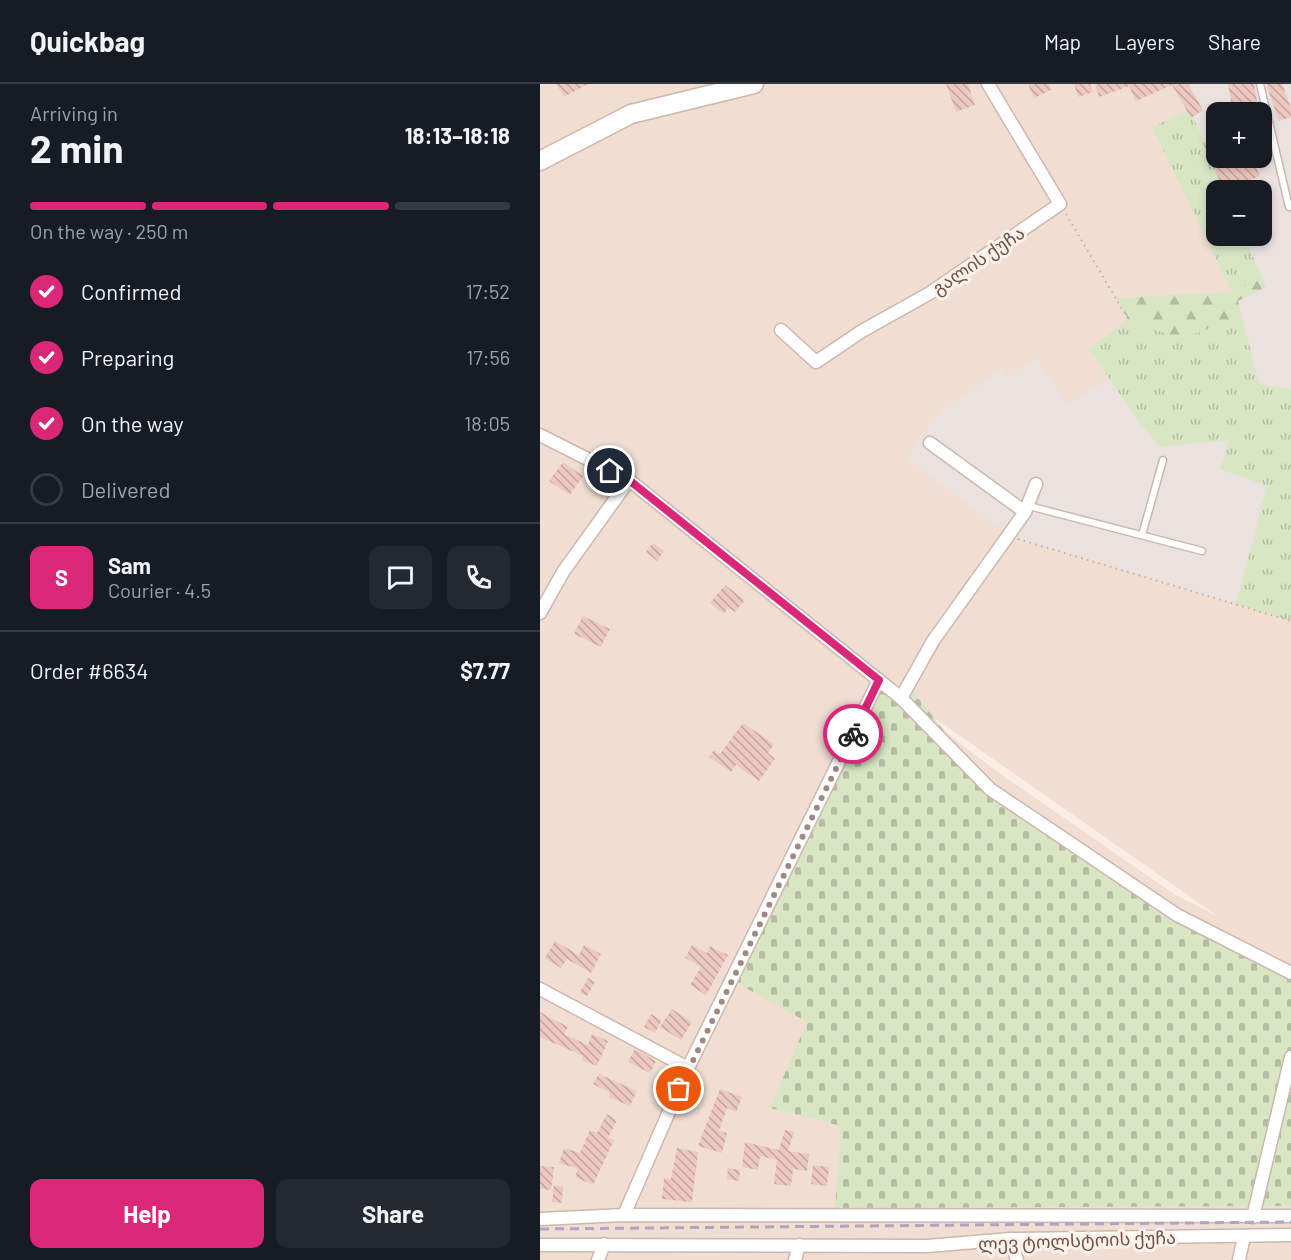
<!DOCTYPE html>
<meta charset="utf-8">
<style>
:root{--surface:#171b24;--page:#242831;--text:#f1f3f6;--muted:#9ea1a6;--line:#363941;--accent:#db2777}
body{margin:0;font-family:Barlow,"Noto Sans Georgian",sans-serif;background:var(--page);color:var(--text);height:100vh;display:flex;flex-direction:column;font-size:22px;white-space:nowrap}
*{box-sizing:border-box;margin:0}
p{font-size:20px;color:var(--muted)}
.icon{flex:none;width:33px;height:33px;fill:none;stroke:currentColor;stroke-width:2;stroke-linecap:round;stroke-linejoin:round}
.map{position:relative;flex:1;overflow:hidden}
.panel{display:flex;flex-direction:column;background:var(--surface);width:540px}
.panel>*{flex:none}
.controls{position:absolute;left:666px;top:18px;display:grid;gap:12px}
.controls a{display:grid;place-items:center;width:66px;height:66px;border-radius:12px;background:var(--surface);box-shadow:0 3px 9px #0003;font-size:30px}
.pin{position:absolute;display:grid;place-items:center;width:51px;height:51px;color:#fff;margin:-26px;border:3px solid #fff;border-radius:50%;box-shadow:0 2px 6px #0007}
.courier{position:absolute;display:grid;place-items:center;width:60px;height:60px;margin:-30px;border:4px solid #db2777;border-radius:50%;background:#fff;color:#222;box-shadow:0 2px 8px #0007}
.headline em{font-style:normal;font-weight:700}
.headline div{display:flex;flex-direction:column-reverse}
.headline{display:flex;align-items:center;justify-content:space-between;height:102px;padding:0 30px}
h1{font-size:39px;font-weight:700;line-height:45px}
.bar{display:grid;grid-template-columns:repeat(4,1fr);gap:9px 6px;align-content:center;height:72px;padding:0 30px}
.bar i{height:8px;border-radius:4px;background:var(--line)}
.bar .on{background:var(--accent)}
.bar p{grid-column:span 4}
.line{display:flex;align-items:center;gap:15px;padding:0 30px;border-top:2px solid var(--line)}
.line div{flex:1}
.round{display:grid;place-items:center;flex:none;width:63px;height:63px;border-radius:12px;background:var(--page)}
ol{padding:0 30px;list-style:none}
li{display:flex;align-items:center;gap:18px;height:66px}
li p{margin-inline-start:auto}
li .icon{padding:6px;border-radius:50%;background:var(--accent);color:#fff;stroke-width:4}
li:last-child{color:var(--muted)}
li i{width:33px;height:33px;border:3px solid var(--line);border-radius:50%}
.primary-button{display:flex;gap:12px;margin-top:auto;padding:12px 30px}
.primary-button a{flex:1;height:69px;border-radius:12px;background:var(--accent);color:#fff;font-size:24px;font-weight:700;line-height:69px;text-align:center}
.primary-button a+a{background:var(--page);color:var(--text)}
header{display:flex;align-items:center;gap:36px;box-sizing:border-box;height:84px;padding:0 30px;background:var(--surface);border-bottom:2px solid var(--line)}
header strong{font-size:28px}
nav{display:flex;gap:33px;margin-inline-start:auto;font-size:21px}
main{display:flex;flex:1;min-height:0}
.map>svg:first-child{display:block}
.residential{fill:#f1ded3;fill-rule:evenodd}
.industrial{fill:#eae2de;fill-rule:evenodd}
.grass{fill:url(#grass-tufts)}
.forest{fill:url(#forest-firs)}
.cemetery{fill:url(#cemetery-stones)}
.building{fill:url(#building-back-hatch)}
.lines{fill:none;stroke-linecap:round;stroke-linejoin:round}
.lane-casing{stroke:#cdb6ae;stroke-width:9}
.street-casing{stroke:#cdb6ae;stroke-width:15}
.secondary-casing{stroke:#cfb5ac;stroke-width:21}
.path{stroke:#d2aca1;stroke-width:2;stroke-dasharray:1.5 4.5;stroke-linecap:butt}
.lane{stroke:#fff;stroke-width:6}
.street{stroke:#fff;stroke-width:12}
.secondary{stroke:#fff;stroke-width:18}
.rail{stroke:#afa4c2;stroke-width:3;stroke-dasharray:9 6;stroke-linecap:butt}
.done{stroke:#a08981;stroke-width:6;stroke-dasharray:0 10.8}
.route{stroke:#db2777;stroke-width:8}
.labels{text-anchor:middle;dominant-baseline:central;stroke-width:6;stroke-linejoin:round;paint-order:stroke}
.street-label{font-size:18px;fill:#70524c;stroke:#fdf2ea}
</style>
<header>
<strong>Quickbag</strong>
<nav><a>Map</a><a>Layers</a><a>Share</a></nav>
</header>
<main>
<section class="panel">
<div class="headline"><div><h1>2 min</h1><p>Arriving in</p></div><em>18:13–18:18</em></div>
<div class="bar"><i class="on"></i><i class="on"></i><i class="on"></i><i></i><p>On the way · 250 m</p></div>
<ol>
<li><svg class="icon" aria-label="check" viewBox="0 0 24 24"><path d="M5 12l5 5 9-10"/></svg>Confirmed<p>17:52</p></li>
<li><svg class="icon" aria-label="check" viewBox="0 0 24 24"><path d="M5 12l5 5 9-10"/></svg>Preparing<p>17:56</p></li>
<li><svg class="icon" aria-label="check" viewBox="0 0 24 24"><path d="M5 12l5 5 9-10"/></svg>On the way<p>18:05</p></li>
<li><i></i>Delivered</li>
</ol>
<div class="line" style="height:108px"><b class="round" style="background:var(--accent);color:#fff">S</b><div><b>Sam</b><p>Courier · 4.5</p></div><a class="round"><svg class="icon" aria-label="chat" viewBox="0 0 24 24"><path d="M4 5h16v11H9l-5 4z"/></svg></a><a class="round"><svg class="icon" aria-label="phone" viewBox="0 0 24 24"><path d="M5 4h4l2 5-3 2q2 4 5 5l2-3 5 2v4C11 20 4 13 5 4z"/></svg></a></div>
<div class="line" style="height:78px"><div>Order #6634</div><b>$7.77</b></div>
<div class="primary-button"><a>Help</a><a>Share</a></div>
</section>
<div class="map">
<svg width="751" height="1176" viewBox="0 0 751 1176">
<defs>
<pattern id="grass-tufts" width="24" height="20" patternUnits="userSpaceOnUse" patternTransform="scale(1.5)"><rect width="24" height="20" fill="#d8e6c4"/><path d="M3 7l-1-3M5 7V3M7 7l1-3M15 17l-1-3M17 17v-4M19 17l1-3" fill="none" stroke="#b4bda1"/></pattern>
<pattern id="forest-firs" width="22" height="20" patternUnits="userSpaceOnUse" patternTransform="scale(1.5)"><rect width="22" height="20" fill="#d8e6c4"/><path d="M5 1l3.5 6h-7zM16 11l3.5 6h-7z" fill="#b4bda1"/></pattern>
<pattern id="cemetery-stones" width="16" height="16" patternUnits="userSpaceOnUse" patternTransform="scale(1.5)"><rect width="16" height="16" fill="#d8e6c4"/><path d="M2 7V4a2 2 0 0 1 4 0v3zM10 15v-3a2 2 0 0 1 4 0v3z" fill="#b4bda1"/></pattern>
<pattern id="building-back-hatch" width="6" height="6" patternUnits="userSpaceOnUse" patternTransform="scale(1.5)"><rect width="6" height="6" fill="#edc8be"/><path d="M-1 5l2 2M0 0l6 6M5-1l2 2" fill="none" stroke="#c4a59d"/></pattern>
</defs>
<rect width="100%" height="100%" fill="#faeee4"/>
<path class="residential" d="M0 0H751V1176H0ZM676 28H722V74H676ZM676 106H722V152H676ZM363 612 679 833 634 810 455 686 361 614Z"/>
<g class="industrial">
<path d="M639 0H751V306L719 299 698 217 726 203 704 152H722V106H684ZM676 28H722V74H676Z"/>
<path d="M497 274 527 321 569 295 597 335 689 356 728 402 696 520 470 452 368 375 382 351 402 327 463 284 468 293Z"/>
</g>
<g class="grass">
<path d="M650 26 684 106H676V152H704L722 194 692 208 612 43Z"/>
<path d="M588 235 635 253 661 248 676 240 703 237 719 299 751 306V537L696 520 727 402 680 385 689 356 620 363 597 335 549 265Z"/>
</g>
<path class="forest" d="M722 194 726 203 698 217 703 237 676 240 661 248 635 253 588 235 575 214 692 208Z"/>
<path class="cemetery" d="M339 596 372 606 450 705 637 831 751 889V1122L295 1124 301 1042 230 1024 267 938 193 897Z"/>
<g class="building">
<path d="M16 0H48L24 13Z"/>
<path d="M406 0H428L435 21 416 28Z"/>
<path d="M488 0H508L511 6 494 14Z"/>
<path d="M534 0H550L553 8 538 13Z"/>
<path d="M555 0H648L663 26 651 34 632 1 596 17 589 2 559 13Z"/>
<path d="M688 0H714L719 28H693Z"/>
<path d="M726 0H742L751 24V33L739 37Z"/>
<path d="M676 54V74H712L720 92 684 106 663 59Z"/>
<path d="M23 378 43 392 30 411 9 397Z"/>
<path d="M113 459 124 467 117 477 106 468Z"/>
<path d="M185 501 205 516 195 528 188 523 184 530 170 519Z"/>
<path d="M43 532 70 545 61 563 34 550Z"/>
<path d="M203 639 234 660 228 669 235 675 219 697 196 681 191 688 169 673 174 666 180 670Z"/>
<path d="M15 857 39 871 44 861 61 870 51 889 27 875 21 884 5 874Z"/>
<path d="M152 861 167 869 170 862 188 871 166 911 150 901 161 883 145 874Z"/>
<path d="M48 894 55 898 47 912 40 908Z"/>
<path d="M132 925 152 938 141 956 120 943Z"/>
<path d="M0 928 28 943 24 950 48 961 52 950 68 957 57 982 42 976 43 972 0 953Z"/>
<path d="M111 930 122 936 115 949 104 943Z"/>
<path d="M95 965 116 977 110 989 88 978Z"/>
<path d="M59 990 97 1007 90 1022 69 1013 70 1009 53 1000Z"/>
<path d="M180 1005 202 1013 196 1028 187 1024 179 1047 187 1049 182 1069 158 1062Z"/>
<path d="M67 1030 77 1036 68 1054 74 1056 53 1101 35 1093 38 1085 19 1079 24 1064 40 1069 50 1046 57 1049Z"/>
<path d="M245 1046 254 1048 248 1067 269 1070 267 1087 253 1085 251 1102 234 1100 237 1076 220 1072 218 1086 202 1083 205 1058 239 1066Z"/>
<path d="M137 1064 158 1068 152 1118 122 1115 124 1094 131 1095Z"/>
<path d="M273 1081 289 1083 287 1102 271 1100Z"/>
<path d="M0 1082 14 1083 11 1106 0 1105Z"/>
<path d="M188 1084 200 1086 199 1097 187 1095Z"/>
<path d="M14 1101 23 1103 22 1119 12 1118Z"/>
</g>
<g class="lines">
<g class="lane-casing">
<g id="lane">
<path d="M720 0 749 123"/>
<path d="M489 422 662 467"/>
<path d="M602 451 623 376"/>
</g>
</g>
<g class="street-casing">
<g id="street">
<path d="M241 246 276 278 322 247 390 209 520 120 448 0"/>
<path d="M0 351 89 396 361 614 450 705 637 831 751 889"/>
<path d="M390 359 485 428"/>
<path d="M0 529 23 488 89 396"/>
<path d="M361 614 393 557 485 428 496 400"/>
<path d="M0 905 148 984"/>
<path d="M84 1131 148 984 339 596"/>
<path d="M713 1133 751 973"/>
<path d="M0 1135 84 1131 751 1132"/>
<path d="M470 1155 477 1176"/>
<path d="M0 1161 388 1162 470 1155 751 1151"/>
<path d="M58 1176 64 1160"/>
<path d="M255 1176 259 1161"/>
<path d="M699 1176 704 1152"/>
</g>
</g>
<g class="secondary-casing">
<path id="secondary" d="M0 77 91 30 214 0"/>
</g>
<g class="path">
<path d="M526 130 588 235"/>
<path d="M478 455 751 537"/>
</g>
<use href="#lane" class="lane"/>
<use href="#street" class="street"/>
<use href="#secondary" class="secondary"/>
<path class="rail" d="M0 1145 751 1138"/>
</g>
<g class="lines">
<path class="done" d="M139 1005 313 650"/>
<path class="route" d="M70 387 89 396 339 596 313 650"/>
</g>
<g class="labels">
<g class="street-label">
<text transform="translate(438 176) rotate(-34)">გალის ქუჩა</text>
<text transform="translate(537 1156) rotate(-2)">ლევ ტოლსტოის ქუჩა</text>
</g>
</g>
</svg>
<div class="controls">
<a>+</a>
<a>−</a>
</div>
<div class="pin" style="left:139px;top:1005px;background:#ea580c"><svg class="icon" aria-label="bag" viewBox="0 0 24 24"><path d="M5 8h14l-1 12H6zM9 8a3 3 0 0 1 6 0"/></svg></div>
<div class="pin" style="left:70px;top:387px;background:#1f2937"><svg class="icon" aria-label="home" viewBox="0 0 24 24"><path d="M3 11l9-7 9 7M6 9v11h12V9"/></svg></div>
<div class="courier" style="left:313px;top:650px"><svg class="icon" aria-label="bike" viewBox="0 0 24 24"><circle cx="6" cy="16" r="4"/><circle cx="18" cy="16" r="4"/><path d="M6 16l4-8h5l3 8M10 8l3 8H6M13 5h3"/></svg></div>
</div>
</main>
